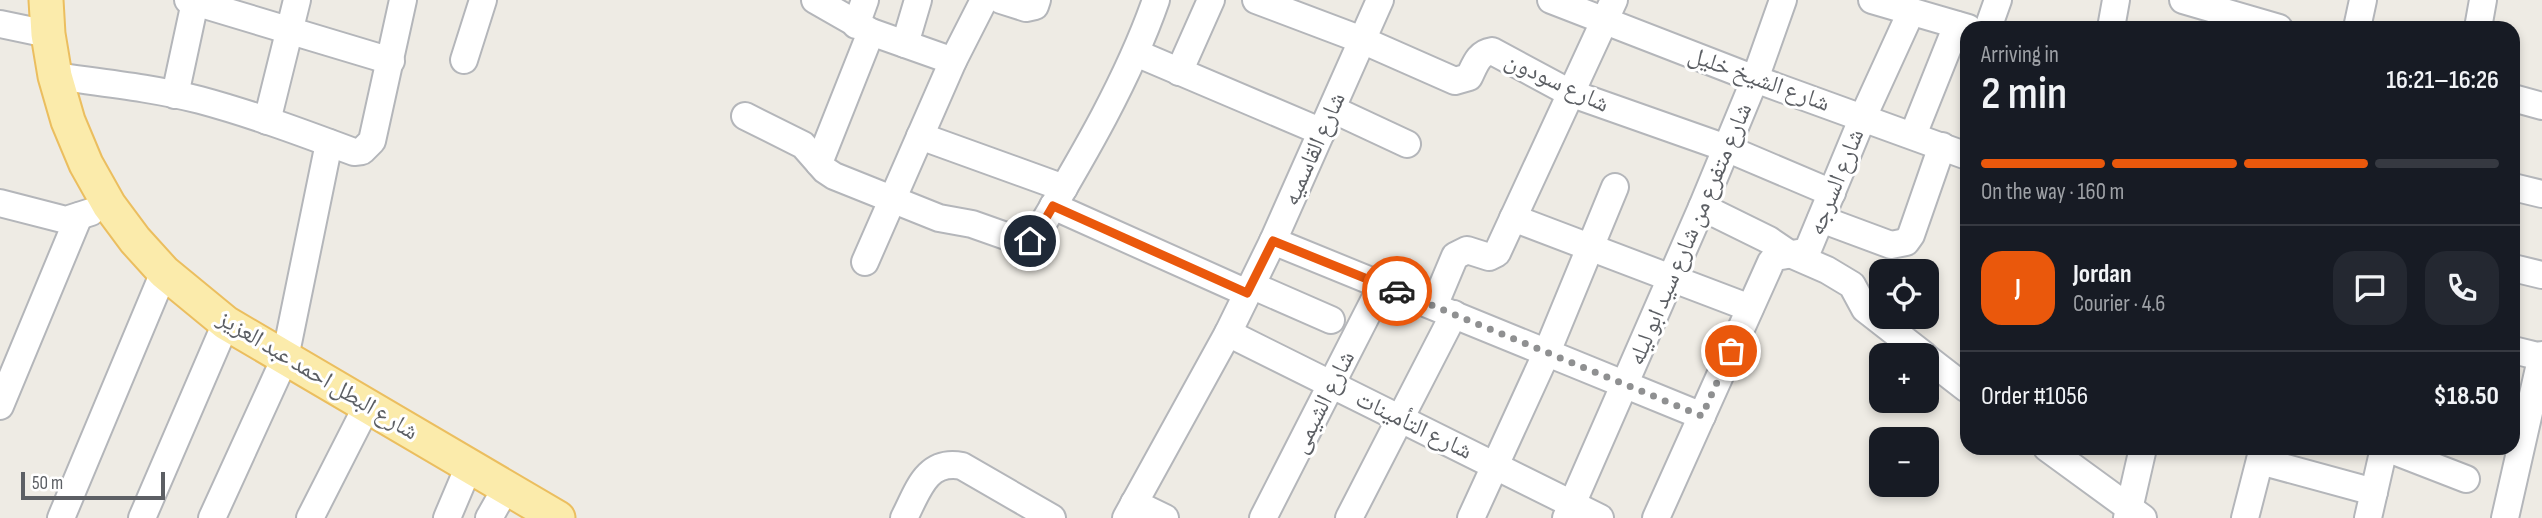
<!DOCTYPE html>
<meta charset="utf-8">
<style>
:root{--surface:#171b24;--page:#242831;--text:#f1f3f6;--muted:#9ea1a6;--line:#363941;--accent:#ea580c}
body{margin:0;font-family:"Sofia Sans Condensed","Noto Naskh Arabic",sans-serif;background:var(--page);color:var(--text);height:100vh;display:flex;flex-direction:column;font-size:26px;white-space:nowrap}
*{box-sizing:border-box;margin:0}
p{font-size:23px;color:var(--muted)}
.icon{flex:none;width:38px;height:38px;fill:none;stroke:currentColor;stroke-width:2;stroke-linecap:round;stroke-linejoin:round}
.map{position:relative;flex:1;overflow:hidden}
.sheet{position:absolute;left:1960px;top:21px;width:560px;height:434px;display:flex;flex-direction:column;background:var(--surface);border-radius:21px;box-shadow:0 4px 10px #0003}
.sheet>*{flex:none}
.buttons{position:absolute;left:1869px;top:259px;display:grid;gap:14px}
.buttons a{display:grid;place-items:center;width:70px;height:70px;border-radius:14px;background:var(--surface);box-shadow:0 4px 10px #0003;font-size:35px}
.scale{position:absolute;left:21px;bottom:18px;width:144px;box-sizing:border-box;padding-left:7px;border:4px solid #5c5f64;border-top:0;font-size:19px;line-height:24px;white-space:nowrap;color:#5c5f64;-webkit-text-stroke:5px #fff;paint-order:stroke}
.pin{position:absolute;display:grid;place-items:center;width:60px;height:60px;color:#fff;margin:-30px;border:4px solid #fff;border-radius:50%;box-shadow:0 2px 7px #0007}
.courier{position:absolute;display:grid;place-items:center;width:70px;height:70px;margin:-35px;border:5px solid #ea580c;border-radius:50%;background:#fff;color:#222;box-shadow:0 2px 9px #0007}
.summary em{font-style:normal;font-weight:600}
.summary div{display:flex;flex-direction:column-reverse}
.summary{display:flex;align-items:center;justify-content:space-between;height:119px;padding:0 21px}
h1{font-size:46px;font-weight:600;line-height:52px}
.bar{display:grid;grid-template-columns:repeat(4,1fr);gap:10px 7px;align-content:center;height:84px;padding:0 21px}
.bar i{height:9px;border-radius:5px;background:var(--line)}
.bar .selected{background:var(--accent)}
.bar p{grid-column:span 4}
.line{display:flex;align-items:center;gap:18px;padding:0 21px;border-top:2px solid var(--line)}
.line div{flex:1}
.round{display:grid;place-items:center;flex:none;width:74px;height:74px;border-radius:21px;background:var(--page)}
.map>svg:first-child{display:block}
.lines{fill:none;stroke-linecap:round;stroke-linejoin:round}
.minor-casing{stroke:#b4b6ba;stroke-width:30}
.major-casing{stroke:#ebbe5f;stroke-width:37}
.minor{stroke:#fff;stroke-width:26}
.major{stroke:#fbebab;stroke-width:33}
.done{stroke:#8f9091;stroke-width:7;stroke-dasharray:0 12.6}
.route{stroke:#ea580c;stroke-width:9}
.labels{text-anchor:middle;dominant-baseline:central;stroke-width:6;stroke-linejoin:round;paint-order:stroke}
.street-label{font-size:24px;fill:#5c5f64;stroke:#fff}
</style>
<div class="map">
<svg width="2542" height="518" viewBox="0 0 2542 518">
<rect width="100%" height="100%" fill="#eeebe4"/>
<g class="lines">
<g class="minor-casing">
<g id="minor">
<path d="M188 0 391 61"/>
<path d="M815 0 871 32 953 61"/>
<path d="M1001 0 1026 8 1035 6 1037 0"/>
<path d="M1256 0 1362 40 1455 81 1469 77C1475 65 1478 53 1492 51L1570 93 1726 148 1832 193"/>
<path d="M1551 0 1755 79 1967 156"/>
<path d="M1872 0 1968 28"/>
<path d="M2183 0 2279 28"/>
<path d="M0 24 48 34"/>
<path d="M856 25 865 0"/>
<path d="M1988 28 1998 0"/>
<path d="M2111 28 2116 0"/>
<path d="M2357 28 2363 0"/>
<path d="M2478 28 2483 0"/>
<path d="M905 44 918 0"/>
<path d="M1136 53 1322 132"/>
<path d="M464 60 483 0"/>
<path d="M1179 72 1211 0"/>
<path d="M55 76C104 83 153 88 200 100 252 114 303 133 354 152L362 151 372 141 403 0"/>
<path d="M175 95 195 2"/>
<path d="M2513 98 2542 106"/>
<path d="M1332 109 1407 144"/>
<path d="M745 116 803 145 825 170 834 176 939 218 972 224 1023 242 1035 237C1080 161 1127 83 1156 0"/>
<path d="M267 121 297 0"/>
<path d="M1913 135 1957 25"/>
<path d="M920 136 1064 188"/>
<path d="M819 163 871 32"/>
<path d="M2513 187 2542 194"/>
<path d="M0 203 66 220 91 212"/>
<path d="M1053 206 1247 293"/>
<path d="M1702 207 1769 240 1788 253 1827 270 1852 285 1865 309 1924 355"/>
<path d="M1513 218 1750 308"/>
<path d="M1821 219 1891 245 1906 242 1911 235 1942 146"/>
<path d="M1273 241 1702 416"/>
<path d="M865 262 953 61 984 0"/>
<path d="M2513 268 2542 275"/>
<path d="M1251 285 1331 320"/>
<path d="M1434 306 1455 256 1467 250 1489 257 1497 253 1614 0"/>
<path d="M1228 333 1600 518"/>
<path d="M2513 350 2542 357"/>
<path d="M1927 358 1967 389"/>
<path d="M0 406 79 216"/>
<path d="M2047 448 2143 518"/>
<path d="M2386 448 2466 479"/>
<path d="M2260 461 2374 492"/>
<path d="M1134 503 1165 518"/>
<path d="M61 518 164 272"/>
<path d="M142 518 226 323"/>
<path d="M212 518 285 358 329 143"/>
<path d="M310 518 367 406"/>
<path d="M447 518 469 466"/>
<path d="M489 518 506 488"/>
<path d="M904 518C918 491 926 459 962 466L1052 518"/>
<path d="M1126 518 1228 333 1273 241 1380 0"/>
<path d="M1263 518 1382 285"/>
<path d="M1349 518 1454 314"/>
<path d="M1471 518 1547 352 1615 187"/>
<path d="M1566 518 1702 207 1755 79 1783 0"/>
<path d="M1656 518 1771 262 1775 257 1804 252 1809 247 1863 117 1911 12"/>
<path d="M2127 518 2143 448"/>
<path d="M2245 518 2263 448"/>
<path d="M2368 518 2384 448"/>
<path d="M2505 518 2542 355"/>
</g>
</g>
<g class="major-casing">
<path id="major" d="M46 0 48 34 55 76 68 121 86 164 109 205 135 240 164 272 226 323 558 518"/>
</g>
<use href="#minor" class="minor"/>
<use href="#major" class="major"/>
</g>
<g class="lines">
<path class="done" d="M1397 291 1702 416 1731 351"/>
<path class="route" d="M1030 241 1035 237 1053 206 1247 293 1273 241 1397 291"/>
</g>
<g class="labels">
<g class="street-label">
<text transform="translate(1759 79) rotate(20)">شارع الشيخ خليل</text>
<text transform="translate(1557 82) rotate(25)">شارع سودون</text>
<text transform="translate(1314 149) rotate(-66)">شارع القاسميه</text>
<text transform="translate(1836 182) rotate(-68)">شارع السرجه</text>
<text transform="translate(1690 234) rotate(-67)">شارع متفرع من شارع سيد ابو ليله</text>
<text transform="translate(318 375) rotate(31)">شارع البطل احمد عبد العزيز</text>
<text transform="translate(1323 402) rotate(-63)">شارع الشيمى</text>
<text transform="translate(1414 425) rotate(26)">شارع التأمينات</text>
</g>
</g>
</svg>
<div class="buttons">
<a><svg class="icon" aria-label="locate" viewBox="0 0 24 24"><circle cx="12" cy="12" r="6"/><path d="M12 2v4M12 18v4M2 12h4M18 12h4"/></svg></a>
<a>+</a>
<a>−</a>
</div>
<div class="scale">50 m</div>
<div class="pin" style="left:1731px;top:351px;background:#ea580c"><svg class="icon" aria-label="bag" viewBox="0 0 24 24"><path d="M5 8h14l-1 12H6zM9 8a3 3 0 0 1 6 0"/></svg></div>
<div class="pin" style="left:1030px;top:241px;background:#1f2937"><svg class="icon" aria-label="home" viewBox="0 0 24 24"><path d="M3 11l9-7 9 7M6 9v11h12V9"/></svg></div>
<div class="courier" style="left:1397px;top:291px"><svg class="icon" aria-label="car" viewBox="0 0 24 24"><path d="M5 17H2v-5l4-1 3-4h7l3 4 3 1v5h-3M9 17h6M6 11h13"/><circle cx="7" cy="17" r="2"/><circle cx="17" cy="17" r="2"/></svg></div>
<section class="sheet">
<div class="summary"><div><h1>2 min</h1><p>Arriving in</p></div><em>16:21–16:26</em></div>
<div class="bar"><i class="selected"></i><i class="selected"></i><i class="selected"></i><i></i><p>On the way · 160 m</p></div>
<div class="line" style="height:126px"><b class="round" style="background:var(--accent);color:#fff">J</b><div><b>Jordan</b><p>Courier · 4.6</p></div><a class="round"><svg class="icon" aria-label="chat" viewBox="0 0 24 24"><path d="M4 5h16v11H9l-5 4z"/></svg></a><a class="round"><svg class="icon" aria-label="phone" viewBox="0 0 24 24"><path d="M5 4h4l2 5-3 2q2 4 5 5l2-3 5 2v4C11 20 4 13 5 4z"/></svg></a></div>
<div class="line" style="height:91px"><div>Order #1056</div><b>$18.50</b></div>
</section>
</div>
